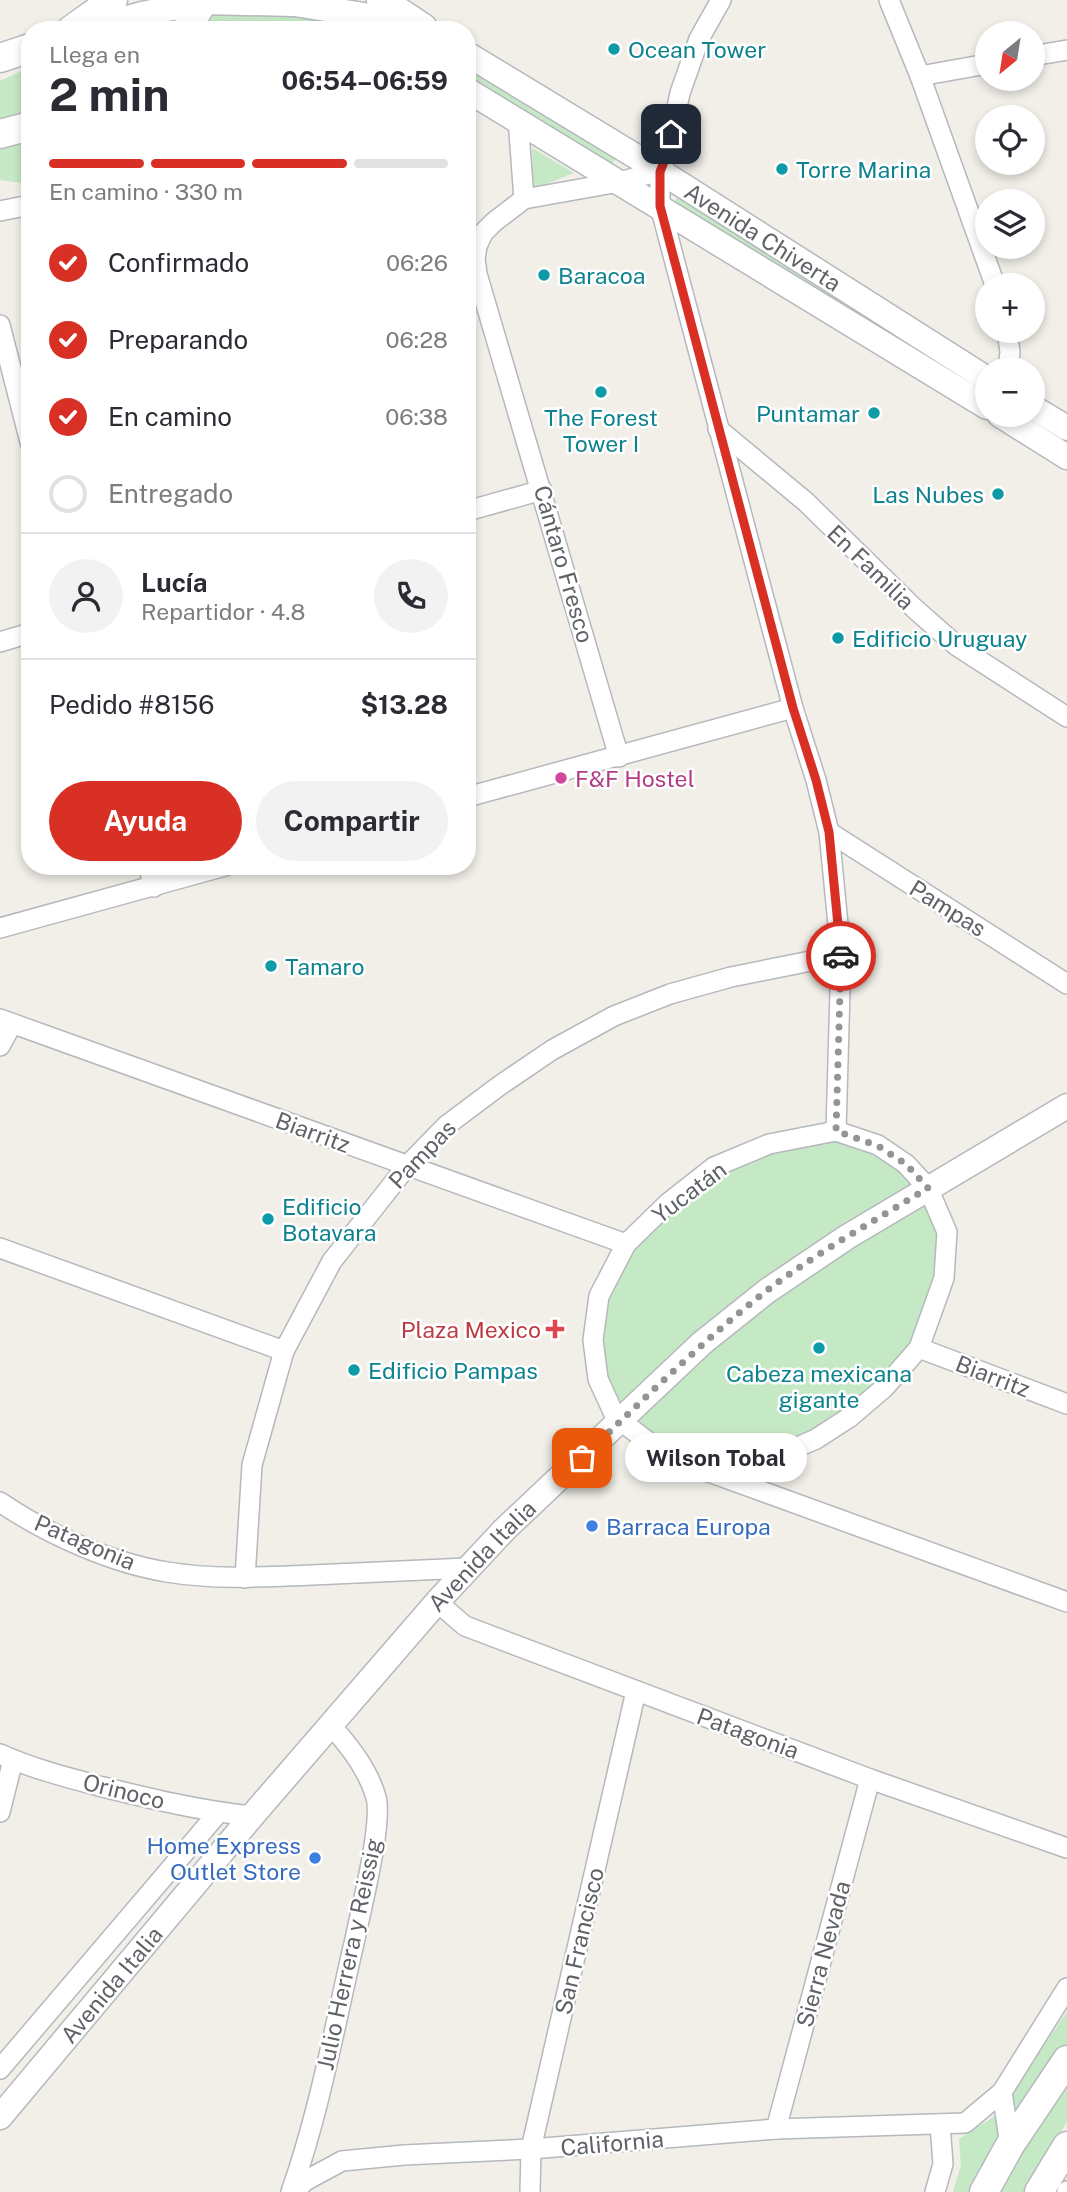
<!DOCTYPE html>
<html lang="es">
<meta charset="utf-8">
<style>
:root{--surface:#fff;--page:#f2f2f3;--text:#2b2b33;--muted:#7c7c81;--line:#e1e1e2;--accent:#d93025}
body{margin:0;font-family:"Public Sans",sans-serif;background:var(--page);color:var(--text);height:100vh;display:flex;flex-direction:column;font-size:26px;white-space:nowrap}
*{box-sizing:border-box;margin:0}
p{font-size:23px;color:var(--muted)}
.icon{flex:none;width:38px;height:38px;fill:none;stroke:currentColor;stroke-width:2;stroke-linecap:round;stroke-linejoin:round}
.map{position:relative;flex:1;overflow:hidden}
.panel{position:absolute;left:21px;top:21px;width:455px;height:854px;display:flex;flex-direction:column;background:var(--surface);border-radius:28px;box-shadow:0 4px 10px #0003}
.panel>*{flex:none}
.needle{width:46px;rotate:210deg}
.controls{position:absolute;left:975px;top:21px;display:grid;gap:14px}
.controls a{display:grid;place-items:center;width:70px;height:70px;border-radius:50%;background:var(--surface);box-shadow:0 4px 10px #0003;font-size:35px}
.pin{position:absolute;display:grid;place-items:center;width:60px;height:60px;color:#fff;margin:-30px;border-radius:14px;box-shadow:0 4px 10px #0006}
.courier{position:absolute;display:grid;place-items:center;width:70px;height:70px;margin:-35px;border:5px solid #d93025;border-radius:50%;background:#fff;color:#222;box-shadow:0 2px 9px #0007}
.bubble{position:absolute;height:49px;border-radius:24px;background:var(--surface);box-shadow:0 4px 10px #0003;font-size:23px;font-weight:700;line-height:49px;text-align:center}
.summary em{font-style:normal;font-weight:700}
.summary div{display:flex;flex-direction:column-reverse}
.summary{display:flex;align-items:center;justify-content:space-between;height:119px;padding:0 28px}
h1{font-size:46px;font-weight:700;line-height:52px}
.bar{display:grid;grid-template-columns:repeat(4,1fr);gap:10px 7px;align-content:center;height:84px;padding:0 28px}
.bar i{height:9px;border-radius:5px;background:var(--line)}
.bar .selected{background:var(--accent)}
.bar p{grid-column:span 4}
.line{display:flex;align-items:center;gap:18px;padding:0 28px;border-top:2px solid var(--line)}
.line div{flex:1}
.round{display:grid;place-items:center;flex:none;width:74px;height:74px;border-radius:37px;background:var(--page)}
ol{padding:0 28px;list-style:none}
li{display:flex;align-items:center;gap:21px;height:77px}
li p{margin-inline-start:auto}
li .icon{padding:7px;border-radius:50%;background:var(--accent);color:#fff;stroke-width:4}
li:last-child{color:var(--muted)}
li i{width:38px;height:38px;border:4px solid var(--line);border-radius:50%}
.action{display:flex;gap:14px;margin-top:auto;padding:14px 28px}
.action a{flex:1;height:80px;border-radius:42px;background:var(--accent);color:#fff;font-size:28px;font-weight:700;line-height:80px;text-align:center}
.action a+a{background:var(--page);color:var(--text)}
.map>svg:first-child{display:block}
.green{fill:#c5e8c5}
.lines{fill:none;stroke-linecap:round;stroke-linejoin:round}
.minor-casing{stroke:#b5b8bc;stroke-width:22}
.tertiary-casing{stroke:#b5b8bc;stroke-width:27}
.secondary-casing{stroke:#b6babf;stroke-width:31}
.minor{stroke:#fff;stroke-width:19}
.tertiary{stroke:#fff;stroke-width:24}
.secondary{stroke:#fff;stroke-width:28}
.done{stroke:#929495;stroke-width:7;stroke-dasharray:0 12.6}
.route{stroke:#d93025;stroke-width:9}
.culture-dot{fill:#0f9aa8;stroke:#fff;stroke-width:2.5}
.hotel-dot{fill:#d1479c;stroke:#fff;stroke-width:2.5}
.health-dot{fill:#e0444e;stroke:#fff;stroke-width:2.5}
.shop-dot{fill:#3f7fe0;stroke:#fff;stroke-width:2.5}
.labels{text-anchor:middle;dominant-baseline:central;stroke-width:5;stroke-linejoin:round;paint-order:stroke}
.culture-label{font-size:23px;fill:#0d838f;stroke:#fff;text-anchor:start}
.street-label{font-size:23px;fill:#5f6368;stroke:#fff}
.hotel-label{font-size:23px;fill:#b23c85;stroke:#fff;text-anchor:start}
.health-label{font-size:23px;fill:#be3a42;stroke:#fff;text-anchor:end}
.shop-label{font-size:23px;fill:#366cbe;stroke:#fff;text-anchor:start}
</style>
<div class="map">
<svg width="1067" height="2192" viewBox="0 0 1067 2192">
<rect width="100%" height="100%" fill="#f1efe8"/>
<g class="green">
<path d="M214 13C268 15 320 16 372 30H205Z"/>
<path d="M30 67V117L0 124V81Z"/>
<path d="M467 68 616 158 612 164 467 80Z"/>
<path d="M30 142V184L0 180V150Z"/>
<path d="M532 148 574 173 536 188 533 186Z"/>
<path d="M678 196 985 388 982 391 674 203Z"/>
<path d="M836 1131 906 1164 947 1232 919 1348 816 1439 708 1472 660 1451 598 1379 599 1296 626 1244 714 1167Z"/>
<path d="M1067 2012V2048L1013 2118 1008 2097Z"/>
<path d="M1067 2078V2122L1025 2192H992Z"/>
<path d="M998 2114 1000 2132 968 2192H953L961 2165 959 2139Z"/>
</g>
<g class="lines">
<g class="minor-casing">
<g id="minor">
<path d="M721 0 699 39 680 93 667 154 660 171V206L793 708 816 780 829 832 841 955 836 1131"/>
<path d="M889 0 920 76 995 285"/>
<path d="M1032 56 1067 50"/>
<path d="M920 76 987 64"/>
<path d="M518 119 524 199"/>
<path d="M0 211 30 205"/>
<path d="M0 325 30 442"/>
<path d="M1007 331 1010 352 1008 369"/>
<path d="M718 429 806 502 915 609 957 646 1067 717"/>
<path d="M467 511 542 490"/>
<path d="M0 642 30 633"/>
<path d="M619 757 477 274 475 259 477 246 483 233 494 222 524 199 619 182 660 171"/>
<path d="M467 797 793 708"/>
<path d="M829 832 1067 984"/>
<path d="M148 866 154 887"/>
<path d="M0 928 225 866"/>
<path d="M0 1019 626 1244"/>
<path d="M0 1046 12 1024"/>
<path d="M836 1131 878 1145 906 1164 928 1188 947 1232 944 1278 919 1348 884 1388 850 1417 816 1439 762 1463 708 1472 660 1451 621 1421 614 1414 598 1379 593 1340 599 1296 626 1244 667 1204 714 1167 769 1144Z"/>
<path d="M0 1248 284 1351"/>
<path d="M919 1348 1067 1404"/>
<path d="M709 1472 1067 1602"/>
<path d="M0 1502C47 1534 111 1563 167 1572 215 1580 264 1577 312 1575 364 1573 416 1570 467 1568"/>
<path d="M245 1578 252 1465 284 1351 332 1261 407 1166 447 1125 499 1086 552 1050 614 1016 670 994 731 977 841 955"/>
<path d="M437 1602 465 1626 870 1779 1067 1848"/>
<path d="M0 1754C33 1769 69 1778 103 1787 152 1799 201 1811 252 1816"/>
<path d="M0 1812 13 1760"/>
<path d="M0 2069 218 1813"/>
<path d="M1002 2092 1010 2145"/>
<path d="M776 2129 870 1779"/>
<path d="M291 2192C320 2110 335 2024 355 1939 361 1909 383 1824 376 1797 368 1770 350 1746 331 1726"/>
<path d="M294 2192 305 2181 342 2161 404 2155 531 2149 776 2129 965 2123 1002 2092 1067 1988"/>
<path d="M530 2192 531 2149 636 1691"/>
<path d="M935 2192 943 2164 940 2124"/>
<path d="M1067 2192V2191"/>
</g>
</g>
<g class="tertiary-casing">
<g id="tertiary">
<path d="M83 30 142 14 203 2 294 4 370 16 416 27"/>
<path id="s1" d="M467 54 660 171 987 379"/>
<path d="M467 90 987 407"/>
<path d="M1032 407 1067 428"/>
<path d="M1000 415 1067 457"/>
<path id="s2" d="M0 2117 252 1816 437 1602 504 1530 702 1343 767 1291 847 1237 1067 1106"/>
</g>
</g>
<g class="secondary-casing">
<g id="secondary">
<path d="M381 0 423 28"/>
<path d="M71 30 113 0"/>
<path d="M186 30 204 0"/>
<path d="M0 58 30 48"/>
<path d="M0 134 30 126"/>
<path d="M984 2192 1010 2145 1067 2060"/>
<path d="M1039 2192 1067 2146"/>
</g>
</g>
<use href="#minor" class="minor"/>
<use href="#tertiary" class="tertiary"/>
<use href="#secondary" class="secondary"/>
</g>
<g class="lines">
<path class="done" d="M582 1458C642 1401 700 1343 765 1292 816 1253 874 1221 928 1188L906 1164 878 1146 836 1131 841 956"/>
<path class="route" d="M671 134 667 154 660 172V206L793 708 816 780 829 832 841 956"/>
</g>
<g class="culture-dot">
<circle cx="614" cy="49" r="7"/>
<circle cx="782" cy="169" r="7"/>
<circle cx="544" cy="275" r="7"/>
<circle cx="601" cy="392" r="7"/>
<circle cx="874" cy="413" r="7"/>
<circle cx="998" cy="494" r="7"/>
<circle cx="838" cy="638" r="7"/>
<circle cx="271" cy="966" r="7"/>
<circle cx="268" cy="1219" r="7"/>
<circle cx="819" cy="1348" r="7"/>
<circle cx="354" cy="1370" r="7"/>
</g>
<circle class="hotel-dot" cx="561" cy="778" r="7"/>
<path class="health-dot" d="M551.5 1318.5h7v7h7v7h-7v7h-7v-7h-7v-7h7z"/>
<g class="shop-dot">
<circle cx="592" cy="1526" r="7"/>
<circle cx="315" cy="1858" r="7"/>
</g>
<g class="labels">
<g class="culture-label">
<text x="628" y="49">Ocean Tower</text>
<text x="796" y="169">Torre Marina</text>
<text x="558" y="275">Baracoa</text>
<text x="860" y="413" text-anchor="end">Puntamar</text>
<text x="601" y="417" text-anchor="middle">The Forest<tspan x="601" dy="26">Tower I</tspan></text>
<text x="984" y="494" text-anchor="end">Las Nubes</text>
<text x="852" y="638">Edificio Uruguay</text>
<text x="285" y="966">Tamaro</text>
<text x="282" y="1206">Edificio<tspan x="282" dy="26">Botavara</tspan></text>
<text x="368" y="1370">Edificio Pampas</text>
<text x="819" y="1373" text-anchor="middle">Cabeza mexicana<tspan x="819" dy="26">gigante</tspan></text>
</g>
<g class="street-label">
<text stroke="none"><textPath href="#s1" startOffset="348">Avenida Chiverta</textPath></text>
<text transform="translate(564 564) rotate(74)">Cántaro Fresco</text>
<text transform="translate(871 567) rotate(44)">En Familia</text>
<text transform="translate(948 908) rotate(32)">Pampas</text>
<text transform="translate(313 1132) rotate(20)">Biarritz</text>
<text transform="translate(422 1154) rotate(-46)">Pampas</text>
<text transform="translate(689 1192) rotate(-37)">Yucatán</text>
<text transform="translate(993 1376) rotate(21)">Biarritz</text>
<text transform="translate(85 1542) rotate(23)">Patagonia</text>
<text stroke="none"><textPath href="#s2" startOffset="740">Avenida Italia</textPath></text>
<text transform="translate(748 1733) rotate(20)">Patagonia</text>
<text transform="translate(124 1791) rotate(14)">Orinoco</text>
<text transform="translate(579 1941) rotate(-77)">San Francisco</text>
<text transform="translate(349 1954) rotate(-78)">Julio Herrera y Reissig</text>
<text transform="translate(823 1954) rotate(-75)">Sierra Nevada</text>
<text stroke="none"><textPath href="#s2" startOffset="173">Avenida Italia</textPath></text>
<text transform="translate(612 2143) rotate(-5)">California</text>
</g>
<g class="hotel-label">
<text x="575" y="778">F&amp;F Hostel</text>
</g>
<g class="health-label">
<text x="541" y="1329">Plaza Mexico</text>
</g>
<g class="shop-label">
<text x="606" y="1526">Barraca Europa</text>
<text x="301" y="1845" text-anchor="end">Home Express<tspan x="301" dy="26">Outlet Store</tspan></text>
</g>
</g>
</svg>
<div class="controls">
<a><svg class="needle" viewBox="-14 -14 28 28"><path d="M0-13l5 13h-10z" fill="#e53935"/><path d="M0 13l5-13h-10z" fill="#7c7c81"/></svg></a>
<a><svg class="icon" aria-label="locate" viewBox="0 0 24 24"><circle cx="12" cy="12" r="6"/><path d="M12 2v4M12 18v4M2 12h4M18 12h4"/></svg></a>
<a><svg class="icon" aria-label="layers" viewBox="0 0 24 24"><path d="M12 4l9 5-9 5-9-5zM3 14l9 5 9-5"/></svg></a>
<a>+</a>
<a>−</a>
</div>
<div class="pin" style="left:582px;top:1458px;background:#ea580c"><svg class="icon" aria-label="bag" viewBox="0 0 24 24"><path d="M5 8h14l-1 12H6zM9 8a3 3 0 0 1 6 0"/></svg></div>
<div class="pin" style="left:671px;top:134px;background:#1f2937"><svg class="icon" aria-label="home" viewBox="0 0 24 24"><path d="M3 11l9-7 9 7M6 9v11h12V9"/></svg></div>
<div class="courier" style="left:841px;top:956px"><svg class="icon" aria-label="car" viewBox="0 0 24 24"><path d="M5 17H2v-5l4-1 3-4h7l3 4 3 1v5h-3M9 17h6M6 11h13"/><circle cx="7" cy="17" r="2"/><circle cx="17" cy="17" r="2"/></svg></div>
<div class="bubble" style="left:625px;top:1433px;width:182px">Wilson Tobal</div>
<section class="panel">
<div class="summary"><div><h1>2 min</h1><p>Llega en</p></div><em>06:54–06:59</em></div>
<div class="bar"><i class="selected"></i><i class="selected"></i><i class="selected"></i><i></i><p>En camino · 330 m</p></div>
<ol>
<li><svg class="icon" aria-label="check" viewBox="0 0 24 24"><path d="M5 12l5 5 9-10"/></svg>Confirmado<p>06:26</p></li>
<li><svg class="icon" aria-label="check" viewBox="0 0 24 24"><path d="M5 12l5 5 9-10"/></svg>Preparando<p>06:28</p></li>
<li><svg class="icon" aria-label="check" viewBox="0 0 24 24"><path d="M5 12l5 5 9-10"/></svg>En camino<p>06:38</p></li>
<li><i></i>Entregado</li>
</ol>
<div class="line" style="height:126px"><a class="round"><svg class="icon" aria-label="person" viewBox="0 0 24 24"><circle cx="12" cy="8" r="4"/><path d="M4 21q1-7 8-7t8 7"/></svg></a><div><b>Lucía</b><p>Repartidor · 4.8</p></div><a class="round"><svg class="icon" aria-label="phone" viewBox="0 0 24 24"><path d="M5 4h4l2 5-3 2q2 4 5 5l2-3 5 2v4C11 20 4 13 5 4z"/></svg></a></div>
<div class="line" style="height:91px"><div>Pedido #8156</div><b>$13.28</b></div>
<div class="action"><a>Ayuda</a><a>Compartir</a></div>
</section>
</div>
